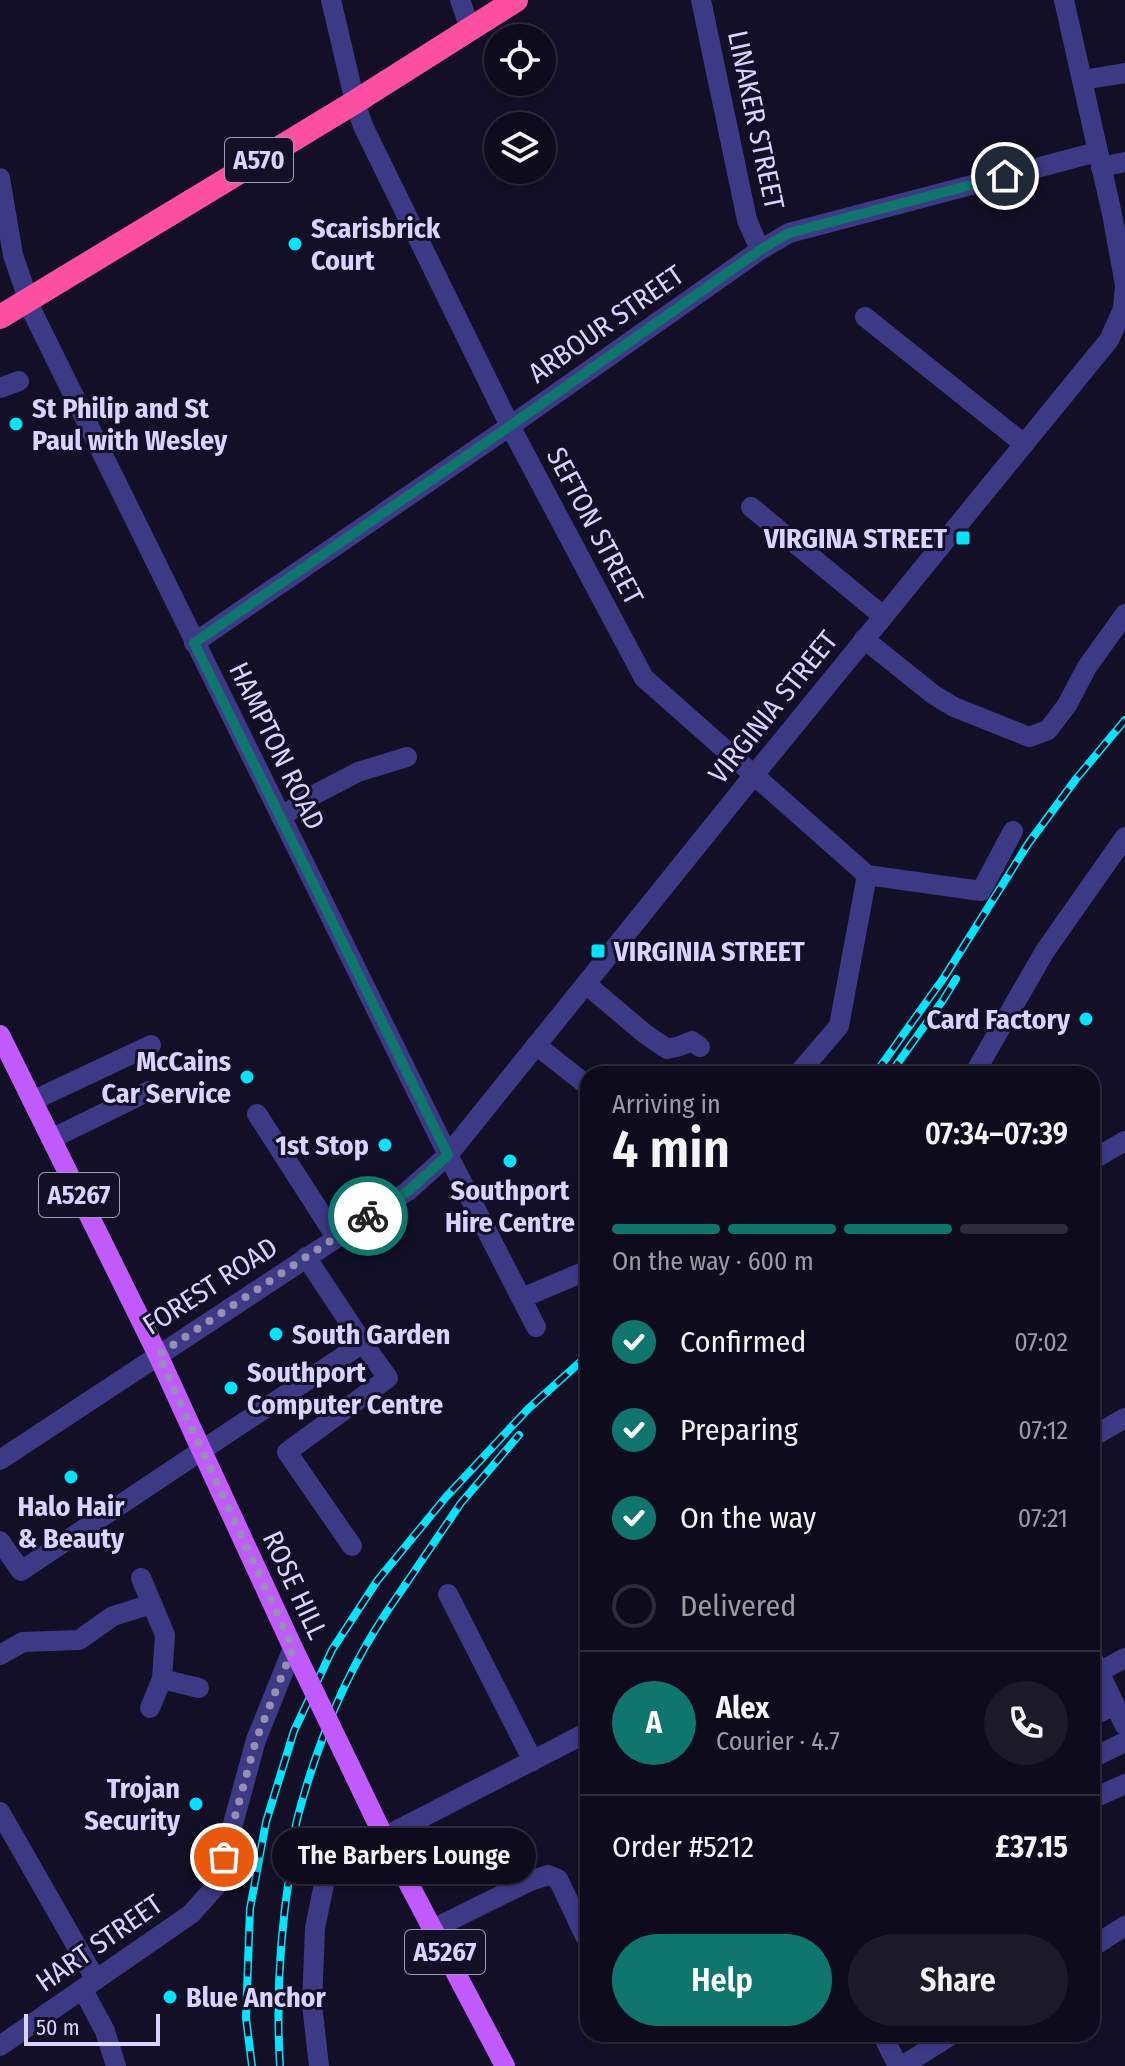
<!DOCTYPE html>
<meta charset="utf-8">
<style>
:root{--surface:#0e0b1c;--page:#1c1929;--text:#f1f3f6;--muted:#9b9ba3;--line:#2e2b3b;--accent:#0f766e}
body{margin:0;font-family:"Fira Sans Condensed",sans-serif;background:var(--page);color:var(--text);height:100vh;display:flex;flex-direction:column;font-size:30px;white-space:nowrap}
*{box-sizing:border-box;margin:0}
p{font-size:26px;color:var(--muted)}
.icon{flex:none;width:44px;height:44px;fill:none;stroke:currentColor;stroke-width:2;stroke-linecap:round;stroke-linejoin:round}
.map{position:relative;flex:1;overflow:hidden}
.drawer{position:absolute;left:580px;top:1066px;width:520px;height:976px;display:flex;flex-direction:column;background:var(--surface);border-radius:24px;box-shadow:0 2px 6px #0004,0 0 0 2px var(--line)}
.drawer>*{flex:none}
.controls{position:absolute;left:484px;top:24px;display:grid;gap:16px}
.controls a{display:grid;place-items:center;width:72px;height:72px;border-radius:50%;background:var(--surface);box-shadow:0 2px 6px #0004,0 0 0 2px var(--line);font-size:40px}
.scale{position:absolute;left:24px;bottom:20px;width:136px;box-sizing:border-box;padding-left:8px;border:4px solid #d9d4ff;border-top:0;font-size:22px;line-height:28px;white-space:nowrap;color:#d9d4ff;-webkit-text-stroke:6px #130f26;paint-order:stroke}
.pin{position:absolute;display:grid;place-items:center;width:68px;height:68px;color:#fff;margin:-34px;border:4px solid #fff;border-radius:50%;box-shadow:0 2px 8px #0007}
.courier{position:absolute;display:grid;place-items:center;width:80px;height:80px;margin:-40px;border:6px solid #0f766e;border-radius:50%;background:#fff;color:#222;box-shadow:0 2px 10px #0007}
.bubble{position:absolute;height:56px;border-radius:28px;background:var(--surface);box-shadow:0 2px 6px #0004,0 0 0 2px var(--line);font-size:26px;font-weight:600;line-height:56px;text-align:center}
.summary em{font-style:normal;font-weight:600}
.summary div{display:flex;flex-direction:column-reverse}
.summary{display:flex;align-items:center;justify-content:space-between;height:136px;padding:0 32px}
h1{font-size:52px;font-weight:600;line-height:60px}
.bar{display:grid;grid-template-columns:repeat(4,1fr);gap:12px 8px;align-content:center;height:96px;padding:0 32px}
.bar i{height:10px;border-radius:6px;background:var(--line)}
.bar .selected{background:var(--accent)}
.bar p{grid-column:span 4}
.line{display:flex;align-items:center;gap:20px;padding:0 32px;border-top:2px solid var(--line)}
.line div{flex:1}
.round{display:grid;place-items:center;flex:none;width:84px;height:84px;border-radius:42px;background:var(--page)}
ol{padding:0 32px;list-style:none}
li{display:flex;align-items:center;gap:24px;height:88px}
li p{margin-inline-start:auto}
li .icon{padding:8px;border-radius:50%;background:var(--accent);color:#fff;stroke-width:4}
li:last-child{color:var(--muted)}
li i{width:44px;height:44px;border:4px solid var(--line);border-radius:50%}
.primary-button{display:flex;gap:16px;margin-top:auto;padding:16px 32px}
.primary-button a{flex:1;height:92px;border-radius:48px;background:var(--accent);color:#fff;font-size:32px;font-weight:600;line-height:92px;text-align:center}
.primary-button a+a{background:var(--page);color:var(--text)}
.map>svg:first-child{display:block}
.lines{fill:none;stroke-linecap:round;stroke-linejoin:round}
.minor{stroke:#3d3a85;stroke-width:20}
.major{stroke:#c25bff;stroke-width:20}
.highway{stroke:#ff4fa3;stroke-width:24}
.rail-casing{stroke:#00e5ff;stroke-width:8}
.rail{stroke:#130f26;stroke-width:5;stroke-dasharray:15;stroke-linecap:butt}
.major-bridge{stroke:#c25bff;stroke-width:20}
.done{stroke:#948fb3;stroke-width:8;stroke-dasharray:0 14.4}
.route{stroke:#0f766e;stroke-width:10}
.poi-dot{fill:#00e5ff;stroke:#130f26;stroke-width:3}
.labels{text-anchor:middle;dominant-baseline:central;stroke-width:6;stroke-linejoin:round;paint-order:stroke}
.shield{fill:#130f26;stroke:#9e99be;stroke-width:2}
.shield-label{font-size:26px;font-weight:bold;fill:#d9d4ff}
.street-label{font-size:28px;fill:#d9d4ff;stroke:#130f26}
.poi-label{font-size:28px;font-weight:bold;fill:#d9d4ff;stroke:#130f26;text-anchor:start}
</style>
<div class="map">
<svg width="1125" height="2066" viewBox="0 0 1125 2066">
<rect width="100%" height="100%" fill="#130f26"/>
<g class="lines">
<g class="minor">
<path d="M331 0 355 102 363 126 510 426 644 678 867 875 981 891 1013 831"/>
<path d="M460 0 470 28"/>
<path d="M701 0 747 220 760 250"/>
<path d="M1064 0 1112 214 1125 285"/>
<path d="M1082 80 1125 73"/>
<path d="M1101 167 1125 162"/>
<path d="M0 178 13 255 32 311 448 1155 536 1327"/>
<path d="M865 317 1024 444"/>
<path d="M0 388 19 381"/>
<path d="M751 507 883 616"/>
<path d="M864 639 934 695 954 707 1029 737 1048 730 1067 705 1087 667 1125 614"/>
<path d="M194 643 510 426 760 250 789 233 1097 152"/>
<path d="M281 817 312 796 358 772 407 757"/>
<path d="M586 984 644 1033 667 1049 680 1046 692 1041 700 1047"/>
<path d="M536 1045 588 1086"/>
<path d="M798 1074 839 1026 867 875"/>
<path d="M974 1074 1045 951 1125 837"/>
<path d="M32 1101 151 1045"/>
<path d="M257 1114 336 1237"/>
<path d="M51 1139 149 1091"/>
<path d="M1092 1160 1125 1141"/>
<path d="M522 1298 588 1270"/>
<path d="M1092 1437 1125 1418"/>
<path d="M0 1460 408 1191 448 1155 754 775 1109 340 1123 309 1125 286"/>
<path d="M0 1541 21 1571 363 1343 306 1257"/>
<path d="M352 1546 287 1452 388 1378 363 1343"/>
<path d="M141 1578 165 1635 162 1679 150 1708"/>
<path d="M448 1594 533 1761"/>
<path d="M0 1655 23 1642 79 1640 113 1616 152 1604"/>
<path d="M1092 1657 1125 1726"/>
<path d="M1099 1672 1125 1658"/>
<path d="M162 1679 199 1688"/>
<path d="M1092 1716 1115 1705"/>
<path d="M1092 1758 1125 1742"/>
<path d="M1092 1799 1125 1784"/>
<path d="M0 1812 96 1980"/>
<path d="M384 1837 588 1732"/>
<path d="M433 1929 530 1881 548 1875 558 1879 585 1936"/>
<path d="M1092 1947 1125 1926"/>
<path d="M83 1990 105 2031 116 2066"/>
<path d="M882 2034 898 2066"/>
<path d="M0 2046 191 1914 216 1886 256 1740 293 1648"/>
<path d="M319 2066 312 2004 315 1928 328 1865"/>
<path d="M902 2066 953 2034"/>
</g>
<g class="major">
<path d="M0 1035 158 1355 195 1436"/>
<path d="M350 1766 384 1837 505 2066"/>
</g>
<path class="highway" d="M0 317 355 102 516 0"/>
<g class="rail-casing">
<g id="rail">
<path d="M875 1074 945 976 1028 844 1076 779 1125 720"/>
<path d="M890 1074 943 1000 956 979"/>
<path d="M252 2066 246 2018 250 1909 266 1822 294 1731 332 1650 377 1581 446 1497 528 1409 588 1355"/>
<path d="M280 2066C276 2001 280 1935 290 1871 292 1853 293 1834 298 1816 317 1744 346 1672 388 1610L461 1503 519 1435"/>
</g>
</g>
<use href="#rail" class="rail"/>
<path class="major-bridge" d="M195 1436 293 1648 350 1766"/>
</g>
<g class="lines">
<path class="done" d="M224 1857 256 1740 293 1648 158 1355 368 1216"/>
<path class="route" d="M368 1216 408 1191 448 1155 194 643 510 426 760 250 789 233 1005 176"/>
</g>
<g class="poi-dot">
<circle cx="295" cy="244" r="8"/>
<circle cx="16" cy="424" r="8"/>
<rect x="955" y="530" width="16" height="16" rx="4"/>
<rect x="590" y="943" width="16" height="16" rx="4"/>
<circle cx="1086" cy="1019" r="8"/>
<circle cx="247" cy="1077" r="8"/>
<circle cx="385" cy="1145" r="8"/>
<circle cx="510" cy="1161" r="8"/>
<circle cx="276" cy="1334" r="8"/>
<circle cx="231" cy="1388" r="8"/>
<circle cx="71" cy="1477" r="8"/>
<circle cx="196" cy="1804" r="8"/>
<circle cx="170" cy="1997" r="8"/>
</g>
<g class="labels">
<g class="shield">
<rect x="225" y="138" width="68" height="44" rx="6"/>
<rect x="39" y="1173" width="80" height="44" rx="6"/>
<rect x="405" y="1930" width="80" height="44" rx="6"/>
</g>
<g class="shield-label">
<text x="259" y="160">A570</text>
<text x="79" y="1195">A5267</text>
<text x="445" y="1952">A5267</text>
</g>
<g class="street-label">
<text transform="translate(756 120) rotate(78)">LINAKER STREET</text>
<text transform="translate(606 324) rotate(-35)">ARBOUR STREET</text>
<text transform="translate(595 526) rotate(62)">SEFTON STREET</text>
<text transform="translate(773 707) rotate(-51)">VIRGINIA STREET</text>
<text transform="translate(277 746) rotate(64)">HAMPTON ROAD</text>
<text transform="translate(210 1286) rotate(-33)">FOREST ROAD</text>
<text transform="translate(295 1585) rotate(65)">ROSE HILL</text>
<text transform="translate(99 1943) rotate(-35)">HART STREET</text>
</g>
<g class="poi-label">
<text x="311" y="228">Scarisbrick<tspan x="311" dy="32">Court</tspan></text>
<text x="32" y="408">St Philip and St<tspan x="32" dy="32">Paul with Wesley</tspan></text>
<text x="947" y="538" text-anchor="end">VIRGINA STREET</text>
<text x="614" y="951">VIRGINIA STREET</text>
<text x="1070" y="1019" text-anchor="end">Card Factory</text>
<text x="231" y="1061" text-anchor="end">McCains<tspan x="231" dy="32">Car Service</tspan></text>
<text x="369" y="1145" text-anchor="end">1st Stop</text>
<text x="510" y="1190" text-anchor="middle">Southport<tspan x="510" dy="32">Hire Centre</tspan></text>
<text x="292" y="1334">South Garden</text>
<text x="247" y="1372">Southport<tspan x="247" dy="32">Computer Centre</tspan></text>
<text x="71" y="1506" text-anchor="middle">Halo Hair<tspan x="71" dy="32">&amp; Beauty</tspan></text>
<text x="180" y="1788" text-anchor="end">Trojan<tspan x="180" dy="32">Security</tspan></text>
<text x="186" y="1997">Blue Anchor</text>
</g>
</g>
</svg>
<div class="controls">
<a><svg class="icon" aria-label="locate" viewBox="0 0 24 24"><circle cx="12" cy="12" r="6"/><path d="M12 2v4M12 18v4M2 12h4M18 12h4"/></svg></a>
<a><svg class="icon" aria-label="layers" viewBox="0 0 24 24"><path d="M12 4l9 5-9 5-9-5zM3 14l9 5 9-5"/></svg></a>
</div>
<div class="scale">50 m</div>
<div class="pin" style="left:224px;top:1857px;background:#ea580c"><svg class="icon" aria-label="bag" viewBox="0 0 24 24"><path d="M5 8h14l-1 12H6zM9 8a3 3 0 0 1 6 0"/></svg></div>
<div class="pin" style="left:1005px;top:176px;background:#1f2937"><svg class="icon" aria-label="home" viewBox="0 0 24 24"><path d="M3 11l9-7 9 7M6 9v11h12V9"/></svg></div>
<div class="courier" style="left:368px;top:1216px"><svg class="icon" aria-label="bike" viewBox="0 0 24 24"><circle cx="6" cy="16" r="4"/><circle cx="18" cy="16" r="4"/><path d="M6 16l4-8h5l3 8M10 8l3 8H6M13 5h3"/></svg></div>
<div class="bubble" style="left:272px;top:1828px;width:264px">The Barbers Lounge</div>
<section class="drawer">
<div class="summary"><div><h1>4 min</h1><p>Arriving in</p></div><em>07:34–07:39</em></div>
<div class="bar"><i class="selected"></i><i class="selected"></i><i class="selected"></i><i></i><p>On the way · 600 m</p></div>
<ol>
<li><svg class="icon" aria-label="check" viewBox="0 0 24 24"><path d="M5 12l5 5 9-10"/></svg>Confirmed<p>07:02</p></li>
<li><svg class="icon" aria-label="check" viewBox="0 0 24 24"><path d="M5 12l5 5 9-10"/></svg>Preparing<p>07:12</p></li>
<li><svg class="icon" aria-label="check" viewBox="0 0 24 24"><path d="M5 12l5 5 9-10"/></svg>On the way<p>07:21</p></li>
<li><i></i>Delivered</li>
</ol>
<div class="line" style="height:144px"><b class="round" style="background:var(--accent);color:#fff">A</b><div><b>Alex</b><p>Courier · 4.7</p></div><a class="round"><svg class="icon" aria-label="phone" viewBox="0 0 24 24"><path d="M5 4h4l2 5-3 2q2 4 5 5l2-3 5 2v4C11 20 4 13 5 4z"/></svg></a></div>
<div class="line" style="height:104px"><div>Order #5212</div><b>£37.15</b></div>
<div class="primary-button"><a>Help</a><a>Share</a></div>
</section>
</div>
